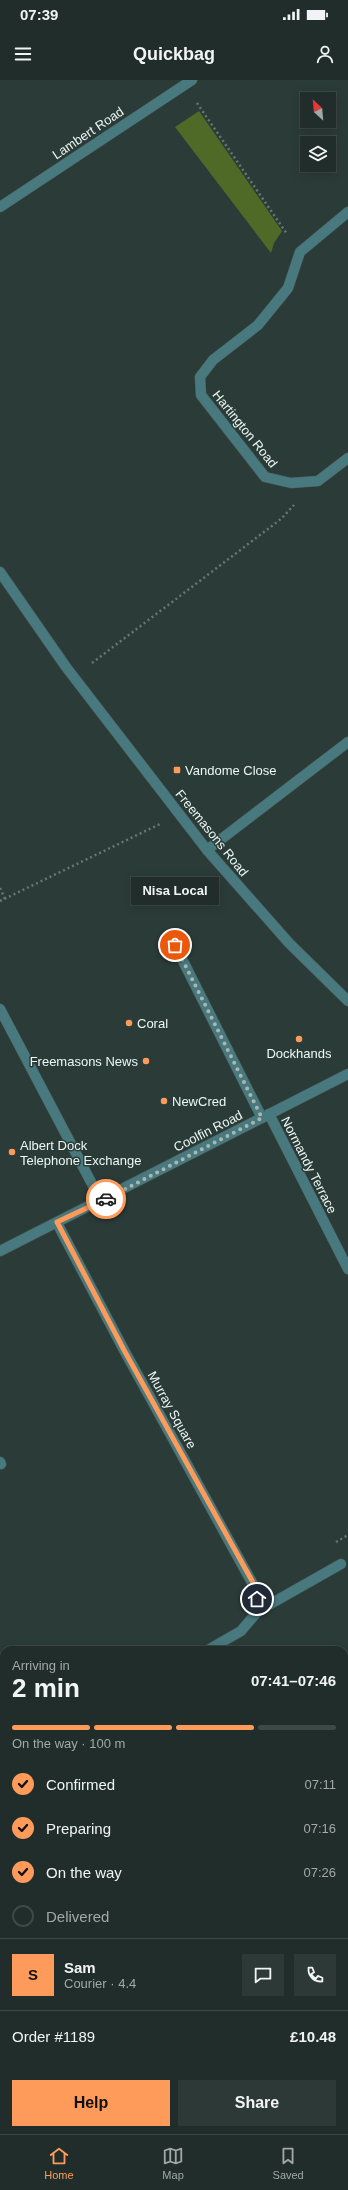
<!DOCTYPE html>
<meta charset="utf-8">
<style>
:root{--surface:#202d2a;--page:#2d3936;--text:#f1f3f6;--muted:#a2a8a8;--line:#3d4947;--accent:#ff9b5a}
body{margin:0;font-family:Arial,sans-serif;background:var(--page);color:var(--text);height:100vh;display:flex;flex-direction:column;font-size:15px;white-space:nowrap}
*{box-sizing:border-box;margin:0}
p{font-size:13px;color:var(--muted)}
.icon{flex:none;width:22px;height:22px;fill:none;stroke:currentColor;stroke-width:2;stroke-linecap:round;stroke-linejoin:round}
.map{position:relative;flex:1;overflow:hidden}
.details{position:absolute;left:0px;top:1566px;width:348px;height:488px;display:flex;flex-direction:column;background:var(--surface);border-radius:12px 12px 0 0;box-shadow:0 2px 10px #0003,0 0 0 1px var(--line)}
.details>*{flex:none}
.needle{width:26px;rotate:334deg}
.controls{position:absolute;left:300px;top:12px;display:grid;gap:8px}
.controls a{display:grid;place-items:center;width:36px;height:36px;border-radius:0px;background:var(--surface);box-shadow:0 2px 10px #0003,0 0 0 1px var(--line);font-size:20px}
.pin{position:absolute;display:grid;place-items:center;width:34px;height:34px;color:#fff;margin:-17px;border:2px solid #fff;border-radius:50%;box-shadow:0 1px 4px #0007}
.courier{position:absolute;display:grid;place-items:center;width:40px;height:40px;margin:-20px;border:3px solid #ff9b5a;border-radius:50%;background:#fff;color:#222;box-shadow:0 1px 5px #0007}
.bubble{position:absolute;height:28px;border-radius:0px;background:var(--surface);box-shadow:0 2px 10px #0003,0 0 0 1px var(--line);font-size:13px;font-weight:800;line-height:28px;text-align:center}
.overview em{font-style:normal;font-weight:800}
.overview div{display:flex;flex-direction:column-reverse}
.overview{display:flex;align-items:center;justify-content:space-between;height:68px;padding:0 12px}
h1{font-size:26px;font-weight:800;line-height:30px}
.bar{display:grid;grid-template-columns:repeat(4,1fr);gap:6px 4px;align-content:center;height:48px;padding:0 12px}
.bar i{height:5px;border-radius:3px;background:var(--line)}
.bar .active{background:var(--accent)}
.bar p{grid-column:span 4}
.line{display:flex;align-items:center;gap:10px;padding:0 12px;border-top:1px solid var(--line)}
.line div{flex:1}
.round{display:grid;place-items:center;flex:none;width:42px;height:42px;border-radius:0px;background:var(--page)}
ol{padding:0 12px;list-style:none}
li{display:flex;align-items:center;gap:12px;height:44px}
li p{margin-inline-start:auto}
li .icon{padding:4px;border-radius:50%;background:var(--accent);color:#111;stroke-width:4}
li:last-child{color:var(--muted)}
li i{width:22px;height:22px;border:2px solid var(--line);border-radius:50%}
.action{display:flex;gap:8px;margin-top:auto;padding:8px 12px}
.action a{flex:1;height:46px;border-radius:0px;background:var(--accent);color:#111;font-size:16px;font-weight:800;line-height:46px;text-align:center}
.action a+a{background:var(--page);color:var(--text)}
.status{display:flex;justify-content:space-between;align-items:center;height:28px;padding:0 20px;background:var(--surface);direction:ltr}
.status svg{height:11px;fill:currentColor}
header{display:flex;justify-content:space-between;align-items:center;height:52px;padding:0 12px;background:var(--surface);font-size:18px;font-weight:800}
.tabs{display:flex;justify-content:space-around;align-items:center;height:56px;border-top:1px solid var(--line);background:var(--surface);font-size:11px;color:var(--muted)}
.tabs a{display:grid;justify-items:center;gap:2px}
.tabs .active{color:var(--accent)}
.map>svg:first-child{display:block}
.green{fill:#4f6927}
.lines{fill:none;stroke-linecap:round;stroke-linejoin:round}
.service-casing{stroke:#4a5a56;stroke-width:11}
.minor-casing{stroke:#4a5a56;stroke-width:11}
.tertiary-casing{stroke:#4a5a56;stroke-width:11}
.path{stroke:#697774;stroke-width:2.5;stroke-dasharray:2 3;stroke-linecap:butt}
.service{stroke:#48797e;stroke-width:10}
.minor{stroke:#48797e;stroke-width:10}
.tertiary{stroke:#48797e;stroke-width:10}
.tram{stroke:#bac6c3;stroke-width:1}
.rail{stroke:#bac6c3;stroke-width:3}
.done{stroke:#a9b6b2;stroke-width:4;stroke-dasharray:0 7.2}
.route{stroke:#ff9b5a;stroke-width:5}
.poi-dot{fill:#ff9b5a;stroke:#2b3c38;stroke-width:1.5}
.labels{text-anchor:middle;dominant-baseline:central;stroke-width:3;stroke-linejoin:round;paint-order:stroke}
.street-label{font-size:13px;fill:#edf7f4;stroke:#2b3c38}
.poi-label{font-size:13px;fill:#edf7f4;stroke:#2b3c38;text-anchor:start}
</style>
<div class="status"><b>07:39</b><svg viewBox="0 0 49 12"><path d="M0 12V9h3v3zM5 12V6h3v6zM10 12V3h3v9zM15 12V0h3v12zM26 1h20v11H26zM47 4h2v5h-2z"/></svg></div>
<header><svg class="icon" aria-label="menu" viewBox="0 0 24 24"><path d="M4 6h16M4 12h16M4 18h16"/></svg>Quickbag<svg class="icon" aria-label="person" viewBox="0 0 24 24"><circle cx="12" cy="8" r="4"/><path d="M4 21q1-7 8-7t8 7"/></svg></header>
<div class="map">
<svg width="348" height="2054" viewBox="0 0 348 2054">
<rect width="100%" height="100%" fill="#2b3c38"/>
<path class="green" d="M199 31 282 151 274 163 271 173 175 47Z"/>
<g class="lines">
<g class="service-casing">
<g id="service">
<path d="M175 865 262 1038"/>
<path d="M0 929 101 1121"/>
<path d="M258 1531 341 1484"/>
</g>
</g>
<g class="minor-casing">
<g id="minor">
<path d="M0 127 192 0"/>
<path d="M348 132 300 172 288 208 258 245 213 280 200 297 201 315 265 397 291 403 318 401 348 378"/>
<path d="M207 770 348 662"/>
<path d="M269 1034 348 1189"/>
<path d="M57 1143 124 1270 255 1508 258 1531 241 1551 208 1570"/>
<path d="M0 1171 348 994"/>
<path d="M0 1382 1 1384"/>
<path d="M0 1688 4 1686"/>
</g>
</g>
<g class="tertiary-casing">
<g id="tertiary">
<path d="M0 492 66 587 207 770 289 863 348 921"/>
<path d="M344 1783 348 1781"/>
<path d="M0 1975 4 1972"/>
</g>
</g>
<g class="path">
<path d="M197 23 287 154"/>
<path d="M92 583 281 439 294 425"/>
<path d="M0 808 5 819"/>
<path d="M0 821 160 744"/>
<path d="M336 1462 348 1455"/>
</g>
<use href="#service" class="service"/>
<use href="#minor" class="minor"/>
<use href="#tertiary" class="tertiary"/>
<g class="tram">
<path d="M344 1907 348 1905"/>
<path d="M344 1944 348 1943"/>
<path d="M94 2054 100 2050"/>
<path d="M131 2054 138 2050"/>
</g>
<g class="rail">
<path d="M344 1831 348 1829"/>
<path d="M344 1861 348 1859"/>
<path d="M0 2031 4 2028"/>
<path d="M5 2054 11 2050"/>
</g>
</g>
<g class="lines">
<path class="done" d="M106 1119 262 1038 175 865"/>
<path class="route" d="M106 1119 57 1142 124 1270 256 1508 257 1519"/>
</g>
<g class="poi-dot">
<rect x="173" y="686" width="8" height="8" rx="2"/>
<circle cx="129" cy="943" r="4"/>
<circle cx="299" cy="959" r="4"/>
<circle cx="146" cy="981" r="4"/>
<circle cx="164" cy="1021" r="4"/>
<circle cx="12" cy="1072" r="4"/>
</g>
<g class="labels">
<g class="street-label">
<text transform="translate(88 53) rotate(-34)">Lambert Road</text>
<text transform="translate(245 349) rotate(51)">Hartington Road</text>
<text transform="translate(212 753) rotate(51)">Freemasons Road</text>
<text transform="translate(208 1051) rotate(-27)">Coolfin Road</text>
<text transform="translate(309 1085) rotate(63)">Normandy Terrace</text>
<text transform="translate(172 1330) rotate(61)">Murray Square</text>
</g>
<g class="poi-label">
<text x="185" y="690">Vandome Close</text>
<text x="137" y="943">Coral</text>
<text x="299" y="973" text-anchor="middle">Dockhands</text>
<text x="138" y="981" text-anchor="end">Freemasons News</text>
<text x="172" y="1021">NewCred</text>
<text x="20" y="1065">Albert Dock<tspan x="20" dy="15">Telephone Exchange</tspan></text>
</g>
</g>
</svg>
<div class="controls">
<a><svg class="needle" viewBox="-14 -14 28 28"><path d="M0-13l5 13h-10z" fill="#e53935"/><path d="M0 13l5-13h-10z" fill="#a2a8a8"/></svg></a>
<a><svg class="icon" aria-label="layers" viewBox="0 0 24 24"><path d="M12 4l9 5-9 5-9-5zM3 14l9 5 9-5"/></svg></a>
</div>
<div class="pin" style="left:175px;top:865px;background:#ea580c"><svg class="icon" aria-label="bag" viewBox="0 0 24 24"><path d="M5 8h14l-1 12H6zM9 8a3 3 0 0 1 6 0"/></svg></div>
<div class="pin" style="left:257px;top:1519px;background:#1f2937"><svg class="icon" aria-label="home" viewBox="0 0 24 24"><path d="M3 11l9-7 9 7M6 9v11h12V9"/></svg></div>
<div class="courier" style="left:106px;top:1119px"><svg class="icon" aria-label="car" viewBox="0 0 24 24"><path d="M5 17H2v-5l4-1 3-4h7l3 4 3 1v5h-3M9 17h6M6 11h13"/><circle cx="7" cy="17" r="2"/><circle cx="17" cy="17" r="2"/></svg></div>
<div class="bubble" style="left:131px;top:797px;width:88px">Nisa Local</div>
<section class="details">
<div class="overview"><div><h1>2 min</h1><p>Arriving in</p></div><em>07:41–07:46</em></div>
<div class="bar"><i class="active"></i><i class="active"></i><i class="active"></i><i></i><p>On the way · 100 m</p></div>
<ol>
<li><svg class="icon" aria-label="check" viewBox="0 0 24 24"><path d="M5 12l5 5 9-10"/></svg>Confirmed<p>07:11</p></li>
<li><svg class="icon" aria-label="check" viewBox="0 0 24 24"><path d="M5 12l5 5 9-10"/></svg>Preparing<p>07:16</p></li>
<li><svg class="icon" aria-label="check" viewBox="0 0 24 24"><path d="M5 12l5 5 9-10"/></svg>On the way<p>07:26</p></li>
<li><i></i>Delivered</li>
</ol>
<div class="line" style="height:72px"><b class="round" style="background:var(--accent);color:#111">S</b><div><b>Sam</b><p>Courier · 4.4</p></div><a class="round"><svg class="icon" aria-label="chat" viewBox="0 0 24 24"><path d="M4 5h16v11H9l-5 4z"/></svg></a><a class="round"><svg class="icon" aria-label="phone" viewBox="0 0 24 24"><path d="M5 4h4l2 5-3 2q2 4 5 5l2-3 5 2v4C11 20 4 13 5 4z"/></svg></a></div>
<div class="line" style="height:52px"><div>Order #1189</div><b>£10.48</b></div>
<div class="action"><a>Help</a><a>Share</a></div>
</section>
</div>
<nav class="tabs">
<a class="active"><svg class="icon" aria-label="home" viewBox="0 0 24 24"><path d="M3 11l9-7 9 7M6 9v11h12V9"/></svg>Home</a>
<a><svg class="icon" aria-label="map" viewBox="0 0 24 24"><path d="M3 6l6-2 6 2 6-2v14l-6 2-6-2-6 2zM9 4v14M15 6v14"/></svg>Map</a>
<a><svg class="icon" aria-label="saved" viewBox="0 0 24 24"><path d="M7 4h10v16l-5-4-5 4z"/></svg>Saved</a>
</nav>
